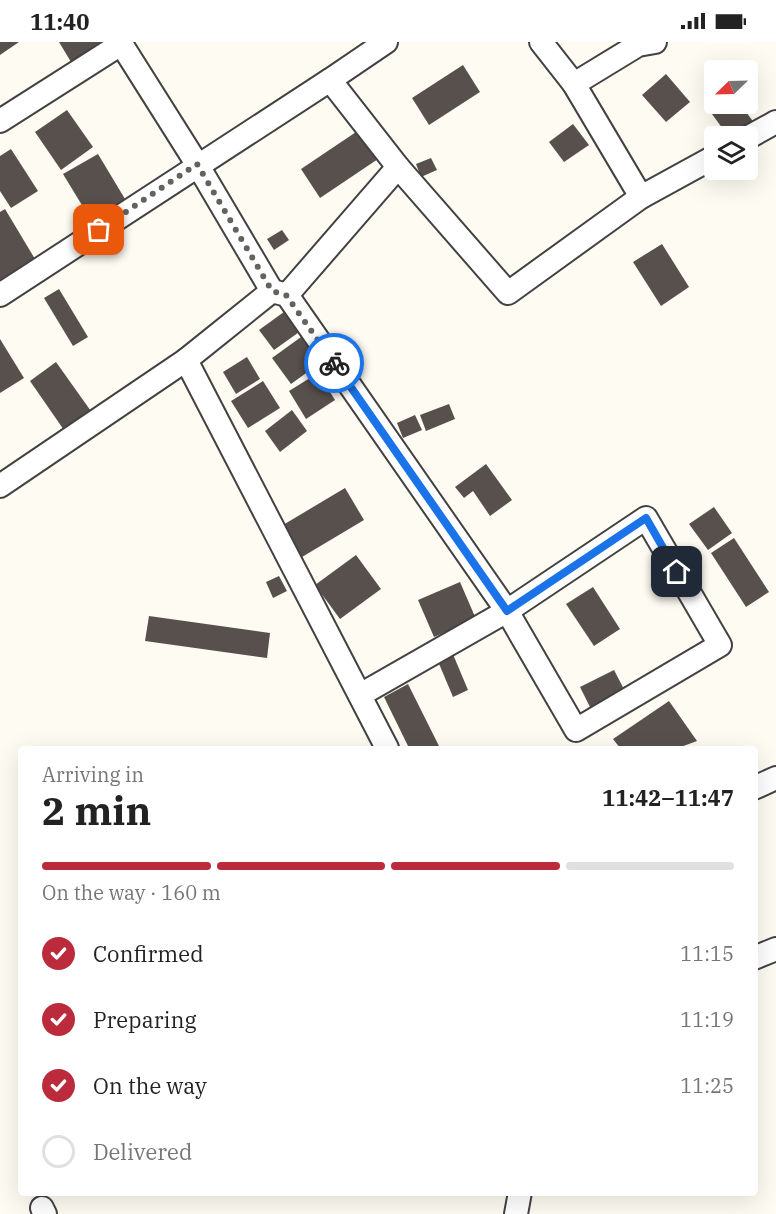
<!DOCTYPE html>
<meta charset="utf-8">
<style>
:root{--surface:#fff;--page:#f6f6f6;--text:#222;--muted:#767676;--line:#e0e0e0;--accent:#bb2b3c}
body{margin:0;font-family:"IBM Plex Serif",serif;background:var(--page);color:var(--text);height:100vh;display:flex;flex-direction:column;font-size:22px;white-space:nowrap}
*{box-sizing:border-box;margin:0}
p{font-size:20px;color:var(--muted)}
.icon{flex:none;width:33px;height:33px;fill:none;stroke:currentColor;stroke-width:2;stroke-linecap:round;stroke-linejoin:round}
.map{position:relative;flex:1;overflow:hidden}
.details{position:absolute;left:18px;top:704px;width:740px;height:450px;display:flex;flex-direction:column;background:var(--surface);border-radius:6px;box-shadow:0 6px 24px #0002}
.details>*{flex:none}
.needle{width:39px;rotate:247deg}
.buttons{position:absolute;left:704px;top:18px;display:grid;gap:12px}
.buttons a{display:grid;place-items:center;width:54px;height:54px;border-radius:6px;background:var(--surface);box-shadow:0 6px 24px #0002;font-size:30px}
.pin{position:absolute;display:grid;place-items:center;width:51px;height:51px;color:#fff;margin:-26px;border-radius:12px;box-shadow:0 3px 9px #0006}
.courier{position:absolute;display:grid;place-items:center;width:60px;height:60px;margin:-30px;border:4px solid #1a73e8;border-radius:50%;background:#fff;color:#222;box-shadow:0 2px 8px #0007}
.headline em{font-style:normal;font-weight:700}
.headline div{display:flex;flex-direction:column-reverse}
.headline{display:flex;align-items:center;justify-content:space-between;height:102px;padding:0 24px}
h1{font-size:39px;font-weight:700;line-height:45px}
.bar{display:grid;grid-template-columns:repeat(4,1fr);gap:9px 6px;align-content:center;height:72px;padding:0 24px}
.bar i{height:8px;border-radius:4px;background:var(--line)}
.bar .current{background:var(--accent)}
.bar p{grid-column:span 4}
ol{padding:0 24px;list-style:none}
li{display:flex;align-items:center;gap:18px;height:66px}
li p{margin-inline-start:auto}
li .icon{padding:6px;border-radius:50%;background:var(--accent);color:#fff;stroke-width:4}
li:last-child{color:var(--muted)}
li i{width:33px;height:33px;border:3px solid var(--line);border-radius:50%}
.status{display:flex;justify-content:space-between;align-items:center;height:42px;padding:0 30px;background:var(--surface);direction:ltr}
.status svg{height:16px;fill:currentColor}
.map>svg:first-child{display:block}
.building{fill:#58504c}
.lines{fill:none;stroke-linecap:round;stroke-linejoin:round}
.minor-casing{stroke:#424242;stroke-width:26}
.minor{stroke:#fff;stroke-width:22}
.done{stroke:#63625e;stroke-width:6;stroke-dasharray:0 10.8}
.route{stroke:#1a73e8;stroke-width:8}
</style>
<div class="status"><b>11:40</b><svg viewBox="0 0 49 12"><path d="M0 12V9h3v3zM5 12V6h3v6zM10 12V3h3v9zM15 12V0h3v12zM26 1h20v11H26zM47 4h2v5h-2z"/></svg></div>
<div class="map">
<svg width="776" height="1172" viewBox="0 0 776 1172">
<rect width="100%" height="100%" fill="#fefbf2"/>
<g class="building">
<path d="M0 0H19L0 13Z"/>
<path d="M59 0H107L74 25Z"/>
<path d="M463 23 480 50 429 83 412 56Z"/>
<path d="M666 32 690 60 666 80 642 53Z"/>
<path d="M714 54V62H740L755 82 738 94H728L704 61Z"/>
<path d="M67 68 93 105 61 128 35 90Z"/>
<path d="M573 82 589 103 564 120 549 100Z"/>
<path d="M365 84 384 113 320 156 301 127Z"/>
<path d="M11 107 38 149 11 166 0 149V114Z"/>
<path d="M98 112 125 157 91 178 63 132Z"/>
<path d="M431 116 437 128 421 135 416 122Z"/>
<path d="M5 167 35 217 0 238V170Z"/>
<path d="M282 188 289 198 274 208 267 197Z"/>
<path d="M662 202 689 245 661 264 633 220Z"/>
<path d="M59 247 88 295 73 304 44 256Z"/>
<path d="M288 267 302 288 274 308 259 288Z"/>
<path d="M301 295 320 321 291 342 272 316Z"/>
<path d="M0 297 24 336 0 351Z"/>
<path d="M247 315 260 337 236 352 223 330Z"/>
<path d="M56 320 93 372 66 391 30 339Z"/>
<path d="M318 331 335 358 306 377 289 349Z"/>
<path d="M263 339 280 366 248 386 231 359Z"/>
<path d="M449 362 455 377 426 389 420 373Z"/>
<path d="M292 368 307 389 280 410 265 389Z"/>
<path d="M415 373 422 388 403 396 397 381Z"/>
<path d="M486 422 512 458 490 474 473 449 464 456 455 445Z"/>
<path d="M345 446 364 478 302 515 283 483Z"/>
<path d="M714 465 732 491 708 508 689 482Z"/>
<path d="M734 496 769 550 746 565 711 511Z"/>
<path d="M356 513 381 547 340 577 315 543Z"/>
<path d="M279 534 287 549 273 556 266 540Z"/>
<path d="M460 540 476 577 452 594 450 588 434 595 418 558Z"/>
<path d="M593 545 620 587 594 604 566 562Z"/>
<path d="M149 574 270 591 267 616 145 599Z"/>
<path d="M452 610 468 648 453 655 437 617Z"/>
<path d="M614 628 627 653 593 671 580 645Z"/>
<path d="M408 642 440 706H409L384 655Z"/>
<path d="M669 659 697 699 678 706H620L613 697Z"/>
</g>
<g class="lines">
<g class="minor-casing">
<g id="minor">
<path d="M120 0 197 122 272 249 186 318 387 706"/>
<path d="M386 0 330 38 398 125 508 251 641 155 714 115"/>
<path d="M541 0 574 42 641 155"/>
<path d="M574 42 638 3 655 0"/>
<path d="M0 79 121 2"/>
<path d="M747 96 776 80"/>
<path d="M272 249 287 253 507 569 576 688 720 603 646 476 507 569 360 653"/>
<path d="M0 253 330 38"/>
<path d="M287 253 398 125"/>
<path d="M0 444 186 318"/>
<path d="M754 746 776 736"/>
<path d="M754 916 776 907"/>
<path d="M42 1166 45 1172"/>
<path d="M516 1172 520 1150"/>
</g>
</g>
<use href="#minor" class="minor"/>
</g>
<g class="lines">
<path class="done" d="M99 188 197 122 272 249 286 253 334 321"/>
<path class="route" d="M334 321 507 569 646 476 677 530"/>
</g>
</svg>
<div class="buttons">
<a><svg class="needle" viewBox="-14 -14 28 28"><path d="M0-13l5 13h-10z" fill="#e53935"/><path d="M0 13l5-13h-10z" fill="#767676"/></svg></a>
<a><svg class="icon" aria-label="layers" viewBox="0 0 24 24"><path d="M12 4l9 5-9 5-9-5zM3 14l9 5 9-5"/></svg></a>
</div>
<div class="pin" style="left:99px;top:188px;background:#ea580c"><svg class="icon" aria-label="bag" viewBox="0 0 24 24"><path d="M5 8h14l-1 12H6zM9 8a3 3 0 0 1 6 0"/></svg></div>
<div class="pin" style="left:677px;top:530px;background:#1f2937"><svg class="icon" aria-label="home" viewBox="0 0 24 24"><path d="M3 11l9-7 9 7M6 9v11h12V9"/></svg></div>
<div class="courier" style="left:334px;top:321px"><svg class="icon" aria-label="bike" viewBox="0 0 24 24"><circle cx="6" cy="16" r="4"/><circle cx="18" cy="16" r="4"/><path d="M6 16l4-8h5l3 8M10 8l3 8H6M13 5h3"/></svg></div>
<section class="details">
<div class="headline"><div><h1>2 min</h1><p>Arriving in</p></div><em>11:42–11:47</em></div>
<div class="bar"><i class="current"></i><i class="current"></i><i class="current"></i><i></i><p>On the way · 160 m</p></div>
<ol>
<li><svg class="icon" aria-label="check" viewBox="0 0 24 24"><path d="M5 12l5 5 9-10"/></svg>Confirmed<p>11:15</p></li>
<li><svg class="icon" aria-label="check" viewBox="0 0 24 24"><path d="M5 12l5 5 9-10"/></svg>Preparing<p>11:19</p></li>
<li><svg class="icon" aria-label="check" viewBox="0 0 24 24"><path d="M5 12l5 5 9-10"/></svg>On the way<p>11:25</p></li>
<li><i></i>Delivered</li>
</ol>
</section>
</div>
